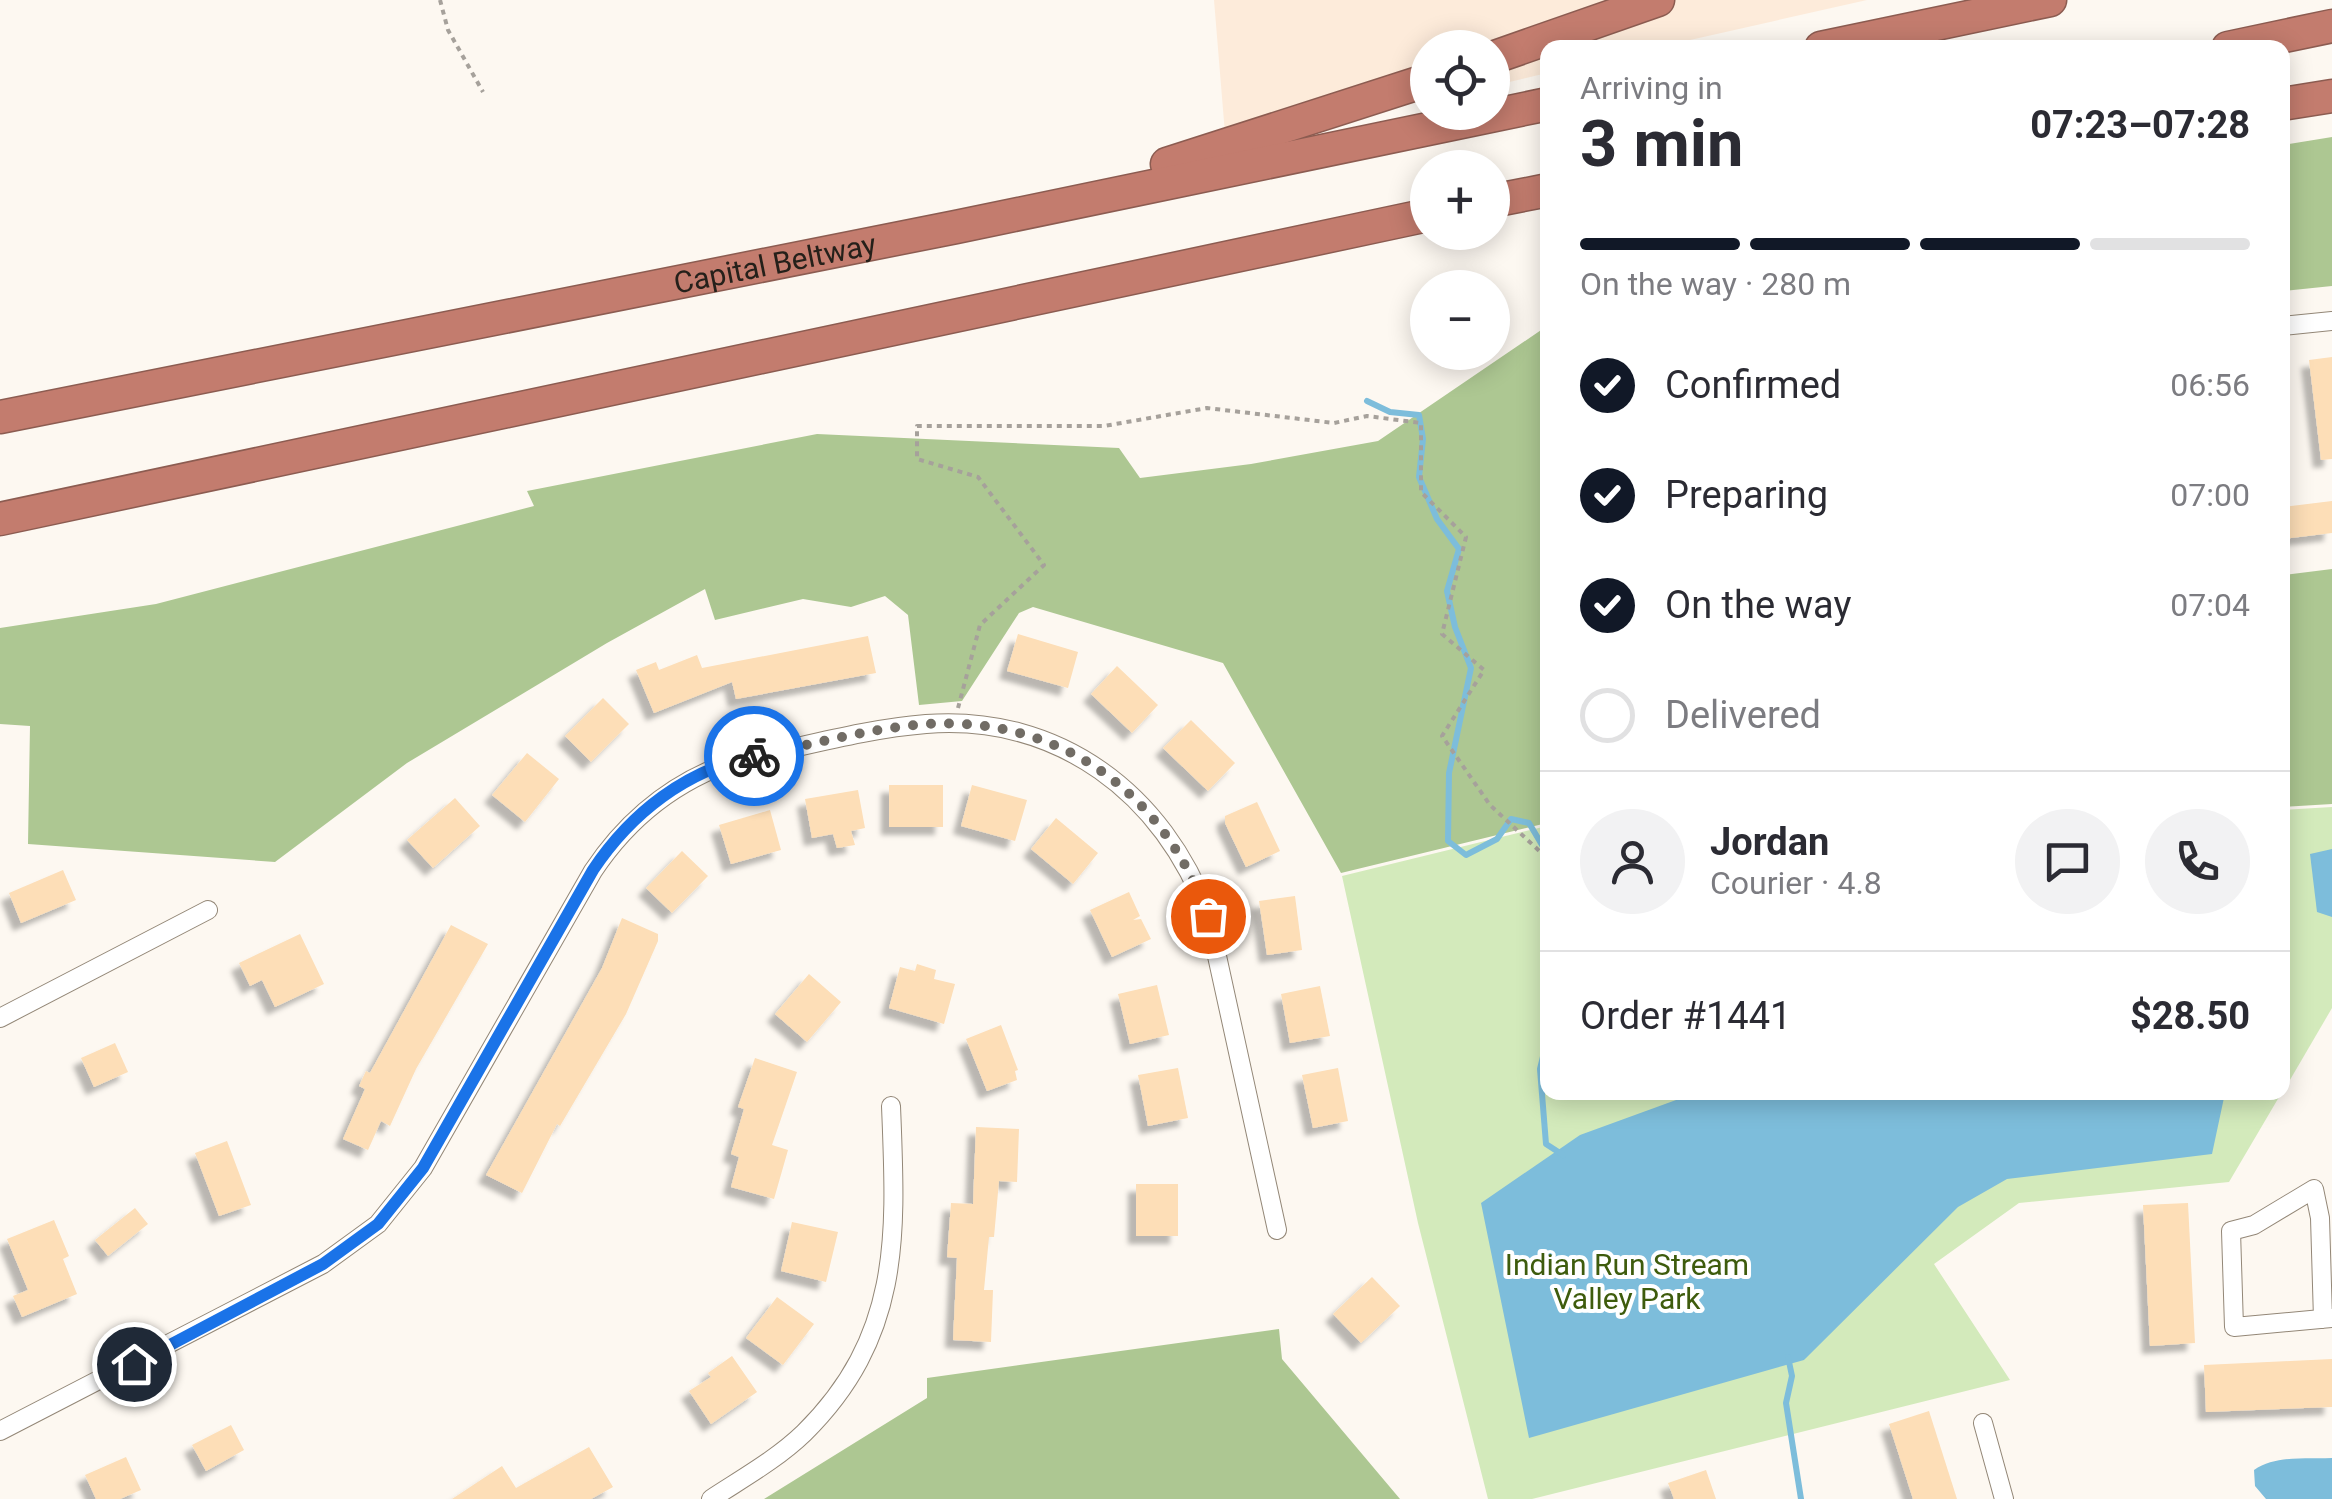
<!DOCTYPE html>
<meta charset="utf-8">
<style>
:root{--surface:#fff;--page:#f2f2f3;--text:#2b2b33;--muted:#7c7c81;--line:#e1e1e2;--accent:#111827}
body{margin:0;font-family:Roboto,sans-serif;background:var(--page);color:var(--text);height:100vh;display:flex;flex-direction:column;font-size:38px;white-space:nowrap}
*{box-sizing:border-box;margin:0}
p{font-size:32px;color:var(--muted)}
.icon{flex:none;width:55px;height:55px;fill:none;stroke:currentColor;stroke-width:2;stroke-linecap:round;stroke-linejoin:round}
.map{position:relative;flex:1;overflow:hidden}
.side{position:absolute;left:1540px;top:40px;width:750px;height:1060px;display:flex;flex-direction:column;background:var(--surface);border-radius:20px;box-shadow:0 5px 25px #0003}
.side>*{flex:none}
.controls{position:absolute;left:1410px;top:30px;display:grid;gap:20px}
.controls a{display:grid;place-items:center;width:100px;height:100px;border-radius:50%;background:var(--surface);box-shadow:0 5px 25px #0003;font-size:50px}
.pin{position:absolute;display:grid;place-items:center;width:85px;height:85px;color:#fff;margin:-42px;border:5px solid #fff;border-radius:50%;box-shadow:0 2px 10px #0007}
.courier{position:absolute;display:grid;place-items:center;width:100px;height:100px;margin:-50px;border:8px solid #1a73e8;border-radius:50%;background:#fff;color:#222;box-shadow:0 2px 12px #0007}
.headline em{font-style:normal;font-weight:700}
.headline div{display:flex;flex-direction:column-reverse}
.headline{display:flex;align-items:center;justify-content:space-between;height:170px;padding:0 40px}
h1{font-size:65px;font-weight:700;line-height:75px}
.bar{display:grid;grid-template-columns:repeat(4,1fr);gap:15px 10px;align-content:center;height:120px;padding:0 40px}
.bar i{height:12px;border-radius:8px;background:var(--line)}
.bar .on{background:var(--accent)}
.bar p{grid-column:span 4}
.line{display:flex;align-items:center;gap:25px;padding:0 40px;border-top:2px solid var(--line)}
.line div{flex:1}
.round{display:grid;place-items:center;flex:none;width:105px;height:105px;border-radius:52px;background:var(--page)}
ol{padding:0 40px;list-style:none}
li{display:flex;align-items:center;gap:30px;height:110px}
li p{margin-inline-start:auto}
li .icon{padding:10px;border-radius:50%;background:var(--accent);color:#fff;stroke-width:4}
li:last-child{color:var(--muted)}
li i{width:55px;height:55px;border:5px solid var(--line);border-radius:50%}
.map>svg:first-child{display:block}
.industrial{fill:#fdebda}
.green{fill:#d3eabb}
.forest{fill:#adc792}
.water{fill:#7dbddb}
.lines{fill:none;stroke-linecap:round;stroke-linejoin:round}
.stream{stroke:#7dbddb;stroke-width:6}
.building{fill:#fddeb7;filter:url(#shadow)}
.street-casing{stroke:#938777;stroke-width:20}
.highway-casing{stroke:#8c5c51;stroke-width:35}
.path{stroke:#a6a19b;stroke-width:4;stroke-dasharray:5 5;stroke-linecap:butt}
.street{stroke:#fff;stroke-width:18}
.highway{stroke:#c37c6e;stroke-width:32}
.done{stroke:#716c65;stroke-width:10;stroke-dasharray:0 18}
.route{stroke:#1a73e8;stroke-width:12}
.labels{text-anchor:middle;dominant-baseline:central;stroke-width:8;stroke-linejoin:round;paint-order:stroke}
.street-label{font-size:30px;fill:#25201a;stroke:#fff}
.park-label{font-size:30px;fill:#3e5c0d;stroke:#fff}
</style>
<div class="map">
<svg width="2332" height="1499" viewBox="0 0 2332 1499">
<defs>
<filter id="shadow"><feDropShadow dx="-8" dy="8" stdDeviation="2.5" flood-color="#0004"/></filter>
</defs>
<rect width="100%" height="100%" fill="#fdf8f1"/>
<path class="industrial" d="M1214 0H1867L1659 47 1548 48 1547 73 1493 86 1492 48H1428L1427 100 1226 146Z"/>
<g class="green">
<path d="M2332 807V1008L2283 1092V810Z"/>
<path d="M1547 826 1548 1092H2282L2229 1182 2019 1203 1934 1264 2010 1380 1532 1499H1488L1418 1223 1342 876Z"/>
</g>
<g class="forest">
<path d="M2332 137V286L2283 291V145Z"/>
<path d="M1547 326V823L1341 873 1223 663 1033 607 1019 613 962 701 919 705 908 615 885 596 851 607 803 599 715 620 705 589 607 643 407 763 275 862 28 844 30 726 0 724V628L156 604 534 506 527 491 817 434 1119 448 1140 478 1251 464 1378 441Z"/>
<path d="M2332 569V804L2283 807V575Z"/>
<path d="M1279 1329 1282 1359 1400 1499H764L927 1398V1378Z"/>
</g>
<g class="water">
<path d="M2332 849V917L2317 912 2310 854Z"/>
<path d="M1698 1092H2225V1093L2212 1154 2007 1179 1958 1207 1804 1360 1529 1438 1481 1203 1580 1135Z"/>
<path d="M2332 1458V1499H2266L2255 1486 2254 1470C2276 1455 2306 1459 2332 1458Z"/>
</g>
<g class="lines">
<g class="stream">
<path d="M1367 401 1390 412 1419 415 1423 439 1419 477 1437 519 1459 549 1447 591 1455 627 1471 668 1449 773 1448 841 1466 855 1497 839 1511 819 1529 823 1548 855"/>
<path d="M1548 1036 1540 1069 1546 1144 1563 1155"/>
<path d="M1788 1357 1792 1376 1786 1403 1801 1499"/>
</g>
</g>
<g class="building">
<path d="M2332 357V459L2321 460 2309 360Z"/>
<path d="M2332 501V533L2282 539V507Z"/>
<path d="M1018 634 1078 652 1068 688 1007 671Z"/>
<path d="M868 636 876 673 736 699 732 682 654 713 636 670 656 662 659 670 697 655 702 668Z"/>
<path d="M1117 666 1158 705 1132 733 1091 694Z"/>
<path d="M603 698 629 724 591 762 565 736Z"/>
<path d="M1191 720 1235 763 1208 791 1163 748Z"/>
<path d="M527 753 559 779 525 822 492 795Z"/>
<rect x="889" y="785" width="54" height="42"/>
<path d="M972 785 1027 800 1015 841 961 826Z"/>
<path d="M858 790 865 828 851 831 855 845 837 848 833 834 812 838 805 799Z"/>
<path d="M455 798 480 826 433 868 407 840Z"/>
<path d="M1257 802 1280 851 1246 867 1225 823V816Z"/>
<path d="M770 810 781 850 731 864 719 825Z"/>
<path d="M1056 818 1098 853 1073 884 1031 849Z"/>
<path d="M682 851 708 876 672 913 646 888Z"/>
<path d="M63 870 76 900 21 923 9 893Z"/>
<path d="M1129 892 1140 916 1133 920 1141 919 1151 939 1112 957 1090 910Z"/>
<path d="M1295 896 1302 950 1267 955 1259 901Z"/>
<path d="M622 918 658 934V941L626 1014 560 1126 557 1124 522 1193 486 1175 602 968Z"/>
<path d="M451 925 488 944 416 1069 390 1126 381 1121 368 1150 343 1139 365 1089 359 1086 366 1071 370 1073Z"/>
<path d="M300 934 324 984 275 1007 262 980 250 986 239 963Z"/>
<path d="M917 964 936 970 934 979 955 984 944 1024 889 1008 900 967 915 971Z"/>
<path d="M809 974 841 1002 807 1042 775 1014Z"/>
<path d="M1157 985 1169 1035 1130 1044 1118 994Z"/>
<path d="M1320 986 1330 1036 1290 1043 1281 994Z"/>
<path d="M1001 1025 1018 1070 1015 1071 1017 1080 987 1091 966 1039Z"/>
<path d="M115 1043 128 1072 94 1087 81 1058Z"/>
<path d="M755 1058 797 1072 772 1145 788 1150 774 1199 731 1187 739 1157 731 1154 744 1109 738 1107Z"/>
<path d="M1178 1068 1188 1118 1148 1126 1138 1075Z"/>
<path d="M1338 1068 1348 1121 1313 1128 1302 1075Z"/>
<path d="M976 1127 1019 1129 1017 1182 999 1181 994 1237H989L984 1290H993L991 1342 953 1340 957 1258 947 1257 951 1203 973 1204Z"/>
<path d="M227 1141 251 1205 219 1216 195 1153Z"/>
<rect x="1136" y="1184" width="42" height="52"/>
<path d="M2188 1203 2195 1343 2150 1346 2143 1205Z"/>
<path d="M135 1208 148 1224 108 1256 95 1240Z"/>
<path d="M54 1220 69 1256 63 1259 77 1294 22 1317 13 1296 28 1290 7 1239Z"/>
<path d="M792 1222 838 1232 826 1282 781 1271Z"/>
<path d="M1372 1277 1400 1306 1361 1343 1333 1314Z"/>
<path d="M777 1297 814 1324 783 1365 746 1338Z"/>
<path d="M732 1356 757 1392 711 1424 689 1391 711 1377 708 1373Z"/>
<path d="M2332 1359V1407L2206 1412 2204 1365Z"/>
<path d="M1929 1411 1957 1499H1913L1889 1424Z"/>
<path d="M231 1425 244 1450 206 1471 192 1445Z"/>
<path d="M589 1447 613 1487 591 1499H452L502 1466 516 1488Z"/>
<path d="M126 1457 141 1490 120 1499H96L85 1475Z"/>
<path d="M1706 1470 1716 1499H1674L1668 1483Z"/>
</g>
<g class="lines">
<g class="street-casing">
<g id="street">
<path d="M2282 326 2332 321"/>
<path d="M0 1018 208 910"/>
<path d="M2323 1319 2320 1218 2314 1189 2254 1225 2231 1231 2234 1327 2332 1318"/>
<path d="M1983 1423 2004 1499"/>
<path d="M0 1431 323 1264 378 1224 423 1168 593 871C629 817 676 780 737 760 799 748 863 729 926 724 1059 714 1164 794 1208 915L1277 1230"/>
<path d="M711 1499C743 1478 777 1459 804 1433 903 1335 896 1233 891 1106"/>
</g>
</g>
<g class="highway-casing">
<g id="highway">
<path d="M1821 48 2050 0"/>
<path d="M2228 48 2332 26"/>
<path d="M1492 58 1658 0"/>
<path d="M2282 104 2332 96"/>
<path d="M1167 164 1428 80"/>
<path d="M1492 201 1548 190"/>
<path id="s1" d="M0 417 956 227 1548 104"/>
<path d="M0 519 1428 215"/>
</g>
</g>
<g class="path">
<path d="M440 0 448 30 483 92"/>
<path d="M958 708 980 625 1044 565 978 477 917 459V426H1104L1207 408 1334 423 1367 416 1421 423V492L1466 537 1442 634 1484 670 1442 736 1490 805 1548 859"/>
</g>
<use href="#street" class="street"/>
<use href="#highway" class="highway"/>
</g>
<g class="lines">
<path class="done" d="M754 756C811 745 870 728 927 724 1060 716 1164 793 1208 916"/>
<path class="route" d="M134 1364 323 1264 378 1224 423 1168 593 870C631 813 686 770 754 756"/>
</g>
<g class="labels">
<g class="street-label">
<text stroke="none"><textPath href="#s1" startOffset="790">Capital Beltway</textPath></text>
</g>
<g class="park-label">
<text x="1627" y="1264">Indian Run Stream<tspan x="1627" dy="34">Valley Park</tspan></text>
</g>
</g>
</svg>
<div class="controls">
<a><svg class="icon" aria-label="locate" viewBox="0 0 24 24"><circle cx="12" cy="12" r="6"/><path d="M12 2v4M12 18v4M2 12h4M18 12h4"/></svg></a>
<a>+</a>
<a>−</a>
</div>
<div class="pin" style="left:1208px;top:916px;background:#ea580c"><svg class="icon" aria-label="bag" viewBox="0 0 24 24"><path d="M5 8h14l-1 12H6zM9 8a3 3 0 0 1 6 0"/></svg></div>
<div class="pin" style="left:134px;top:1364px;background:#1f2937"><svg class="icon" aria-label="home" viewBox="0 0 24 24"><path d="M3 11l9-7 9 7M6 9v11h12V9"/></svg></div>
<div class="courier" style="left:754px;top:756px"><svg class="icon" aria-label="bike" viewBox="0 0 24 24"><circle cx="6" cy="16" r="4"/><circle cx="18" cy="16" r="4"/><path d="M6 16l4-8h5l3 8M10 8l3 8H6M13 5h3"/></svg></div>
<section class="side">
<div class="headline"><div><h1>3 min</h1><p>Arriving in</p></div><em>07:23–07:28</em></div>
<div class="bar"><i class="on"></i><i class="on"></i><i class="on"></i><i></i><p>On the way · 280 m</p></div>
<ol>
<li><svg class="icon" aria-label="check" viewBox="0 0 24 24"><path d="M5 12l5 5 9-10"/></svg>Confirmed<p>06:56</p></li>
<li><svg class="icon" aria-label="check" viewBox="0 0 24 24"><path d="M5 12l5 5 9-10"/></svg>Preparing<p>07:00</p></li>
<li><svg class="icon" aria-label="check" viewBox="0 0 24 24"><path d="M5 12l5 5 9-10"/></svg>On the way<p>07:04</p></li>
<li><i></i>Delivered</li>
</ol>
<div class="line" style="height:180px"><a class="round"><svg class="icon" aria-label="person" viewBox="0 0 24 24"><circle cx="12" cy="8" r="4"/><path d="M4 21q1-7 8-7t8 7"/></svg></a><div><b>Jordan</b><p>Courier · 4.8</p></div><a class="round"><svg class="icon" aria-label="chat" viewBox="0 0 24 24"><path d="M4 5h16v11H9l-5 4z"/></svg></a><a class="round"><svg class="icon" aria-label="phone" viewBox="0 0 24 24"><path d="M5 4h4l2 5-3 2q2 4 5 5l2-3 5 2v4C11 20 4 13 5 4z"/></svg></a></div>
<div class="line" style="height:130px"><div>Order #1441</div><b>$28.50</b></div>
</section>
</div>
